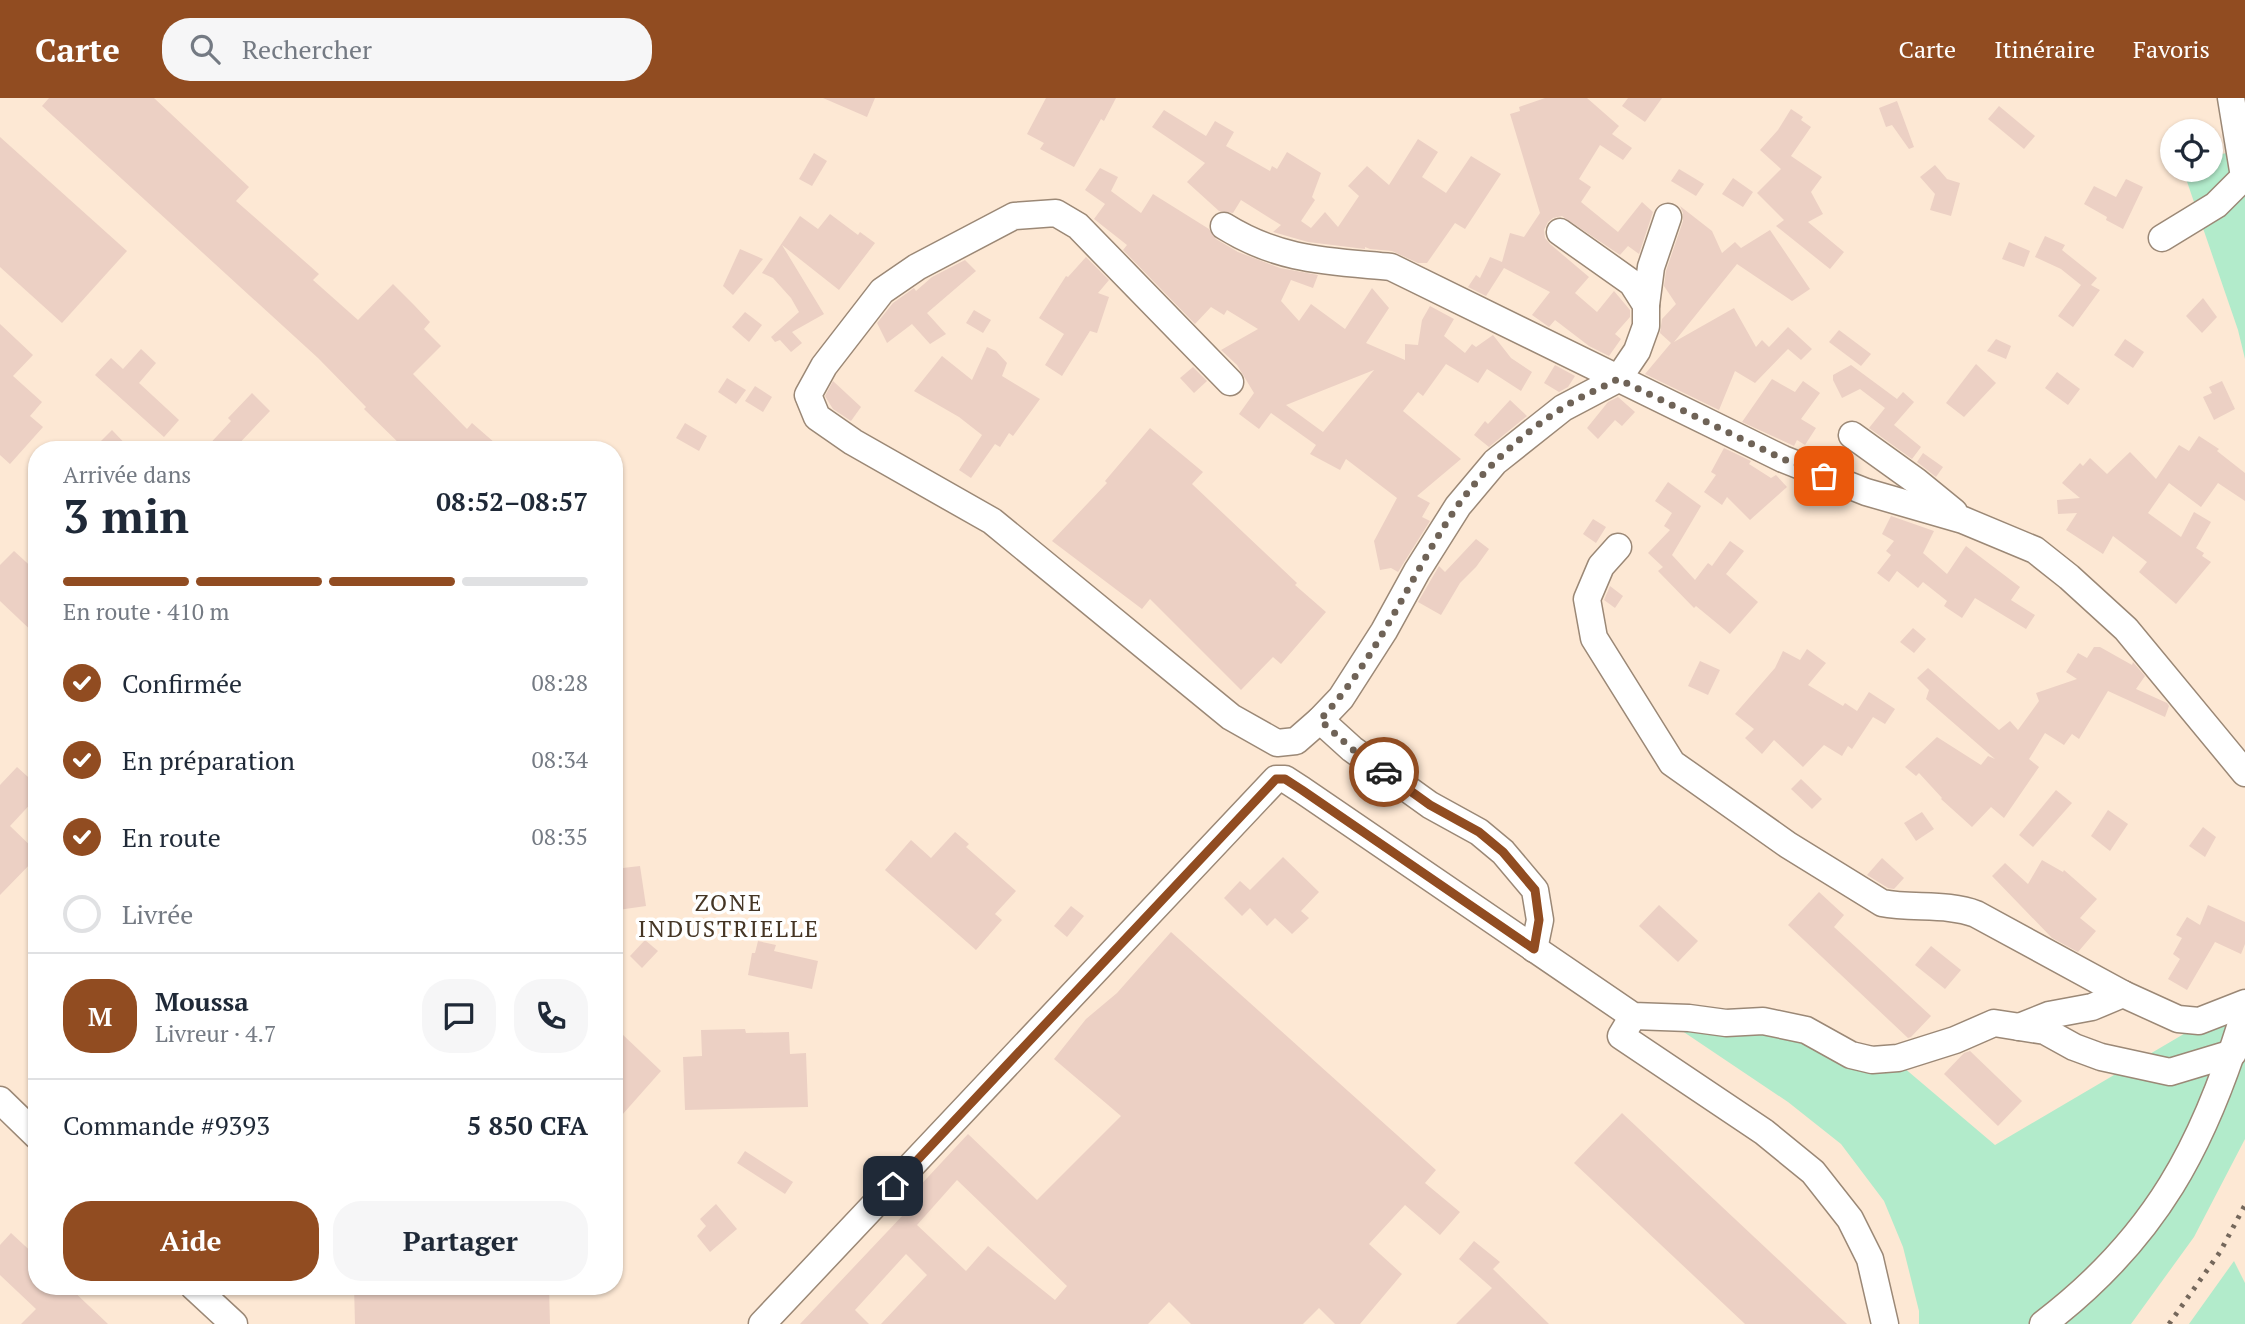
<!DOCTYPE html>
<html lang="fr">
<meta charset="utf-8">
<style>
:root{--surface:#fff;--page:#f6f6f7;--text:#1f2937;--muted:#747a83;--line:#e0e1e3;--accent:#914c21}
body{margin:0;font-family:"PT Serif",serif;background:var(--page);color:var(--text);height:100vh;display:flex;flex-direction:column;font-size:26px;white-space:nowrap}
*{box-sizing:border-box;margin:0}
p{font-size:23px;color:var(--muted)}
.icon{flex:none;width:38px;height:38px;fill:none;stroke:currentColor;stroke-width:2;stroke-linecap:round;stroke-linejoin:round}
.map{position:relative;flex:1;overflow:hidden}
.drawer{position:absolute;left:28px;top:343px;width:595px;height:854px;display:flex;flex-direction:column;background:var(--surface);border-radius:28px;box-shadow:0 2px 5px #0004}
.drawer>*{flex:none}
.controls{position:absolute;left:2160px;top:21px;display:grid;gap:14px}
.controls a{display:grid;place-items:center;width:63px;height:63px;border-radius:50%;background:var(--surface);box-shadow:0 2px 5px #0004;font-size:35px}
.pin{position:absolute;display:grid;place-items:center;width:60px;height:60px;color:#fff;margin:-30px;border-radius:14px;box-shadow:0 4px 10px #0006}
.courier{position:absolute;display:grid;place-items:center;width:70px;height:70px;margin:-35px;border:5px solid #914c21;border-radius:50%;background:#fff;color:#222;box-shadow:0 2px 9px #0007}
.summary em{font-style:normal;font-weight:700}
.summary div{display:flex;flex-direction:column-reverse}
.summary{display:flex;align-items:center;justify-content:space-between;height:119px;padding:0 35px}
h1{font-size:46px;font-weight:700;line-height:52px}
.bar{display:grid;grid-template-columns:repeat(4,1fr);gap:10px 7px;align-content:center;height:84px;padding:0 35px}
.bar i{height:9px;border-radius:5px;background:var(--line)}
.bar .active{background:var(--accent)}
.bar p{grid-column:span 4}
.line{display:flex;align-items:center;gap:18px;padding:0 35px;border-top:2px solid var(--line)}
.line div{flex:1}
.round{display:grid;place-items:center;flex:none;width:74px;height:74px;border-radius:28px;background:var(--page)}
ol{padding:0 35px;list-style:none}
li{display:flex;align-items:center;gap:21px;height:77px}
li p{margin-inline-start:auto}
li .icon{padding:7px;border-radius:50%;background:var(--accent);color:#fff;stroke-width:4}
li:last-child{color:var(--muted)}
li i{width:38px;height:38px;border:4px solid var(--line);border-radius:50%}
.primary-button{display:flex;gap:14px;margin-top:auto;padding:14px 35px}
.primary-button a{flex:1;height:80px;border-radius:28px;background:var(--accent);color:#fff;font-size:28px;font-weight:700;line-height:80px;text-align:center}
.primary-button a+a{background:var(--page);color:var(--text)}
header{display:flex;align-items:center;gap:42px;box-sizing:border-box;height:98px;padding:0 35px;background:var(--accent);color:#fff}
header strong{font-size:33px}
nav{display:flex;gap:38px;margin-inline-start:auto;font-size:24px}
.search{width:490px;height:63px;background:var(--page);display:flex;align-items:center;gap:18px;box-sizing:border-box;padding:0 24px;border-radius:28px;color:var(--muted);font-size:26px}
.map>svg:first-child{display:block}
.green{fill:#b2ebcb}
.building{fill:#ecd0c4;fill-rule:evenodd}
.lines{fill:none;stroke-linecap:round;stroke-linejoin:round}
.minor-casing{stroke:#9b8876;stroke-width:29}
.minor{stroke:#fff;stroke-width:26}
.rail{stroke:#74675b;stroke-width:5;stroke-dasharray:3.5 7;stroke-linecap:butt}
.done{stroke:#6f6357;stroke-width:7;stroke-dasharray:0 12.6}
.route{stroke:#914c21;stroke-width:9}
.labels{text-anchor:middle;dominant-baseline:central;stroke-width:7;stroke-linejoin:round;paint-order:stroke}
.neighbourhood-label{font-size:23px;letter-spacing:2px;fill:#453524;stroke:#fff}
</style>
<header>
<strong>Carte</strong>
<div class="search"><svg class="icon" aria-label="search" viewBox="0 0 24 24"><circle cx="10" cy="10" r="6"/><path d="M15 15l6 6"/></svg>Rechercher</div>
<nav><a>Carte</a><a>Itinéraire</a><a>Favoris</a></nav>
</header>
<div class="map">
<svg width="2245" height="1226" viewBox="0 0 2245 1226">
<rect width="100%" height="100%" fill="#fde8d4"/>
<g class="green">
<path d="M2221 0H2245V261L2238 232 2183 72H2210V58L2233 54Z"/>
<path d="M2245 900V1041L2194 1139 2131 1226H1919V1213L1903 1149 1884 1103 1841 1046 1788 1004 1642 906 1903 969 1995 1047Z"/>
<path d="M2234 1163 2245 1185V1226H2189Z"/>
</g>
<g class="building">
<path d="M49 0H154L249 89 236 103 319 176 313 182 358 222 393 186 414 207 430 224 424 231 441 248 413 276 467 331 472 325 503 352H406L364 311 366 309 318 260 42 8Z"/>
<path d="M823 0H875L867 19Z"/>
<path d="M1046 0H1116L1104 23 1101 21 1074 69 1040 51 1044 45 1027 36Z"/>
<path d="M1545 0H1587L1619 28 1612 36 1632 50 1623 62 1600 47 1579 81 1591 89 1581 104 1618 134 1642 104 1653 114 1639 156 1628 148 1620 157 1562 118 1553 120 1548 124 1544 132 1545 140 1550 146 1589 179 1575 195 1597 214 1614 193 1630 212V219L1615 236 1621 241 1609 258 1589 248 1555 222 1549 229 1532 217 1550 194 1504 170 1486 198 1468 189 1476 177 1480 180 1490 159 1502 164 1510 135 1524 139 1540 115 1510 16 1520 13 1519 9Z"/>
<path d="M1628 0H1662L1645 24 1622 8Z"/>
<path d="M1897 3 1914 49 1909 51 1892 27 1886 29 1879 10Z"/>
<path d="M1999 8 2035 38 2024 51 1988 21Z"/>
<path d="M1791 11 1803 19 1801 22 1811 29 1791 58 1822 79 1811 94 1823 116 1808 124 1844 154 1830 171 1776 128 1784 122 1757 95 1781 71 1760 52 1778 32Z"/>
<path d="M1164 12 1206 38 1215 23 1234 34 1226 48 1270 73 1272 68 1277 71 1287 54 1321 75 1312 99 1315 102 1301 123 1311 130 1325 114 1338 129 1359 98 1348 88 1367 68 1389 87 1418 41 1438 54 1422 79 1446 95 1471 58 1501 76 1465 131 1455 125 1427 165H1418L1392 153 1370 151 1365 149V151L1308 144 1273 134 1281 127 1241 102 1233 115 1219 113 1187 84 1205 65 1152 29Z"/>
<path d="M0 39 127 153 62 225 0 169Z"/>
<path d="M814 55 827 63 812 88 799 81Z"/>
<path d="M1935 67 1947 81 1960 85 1951 118 1930 112 1935 96 1920 79Z"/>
<path d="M1100 70 1118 79 1111 93 1141 115 1153 96 1209 131 1216 141 1238 154 1280 170 1318 177 1313 190 1291 182 1281 203 1299 223 1311 206 1345 231 1372 190 1389 210 1366 245 1405 262V246L1418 247 1422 222 1430 208 1454 221 1444 238 1465 255 1472 246 1476 249 1493 237 1511 260 1532 274 1521 293 1487 271 1478 285 1446 266 1423 298 1418 294 1403 313 1461 361 1417 398 1430 405 1422 419 1430 423 1398 474 1391 470 1380 472 1374 443 1397 400 1346 361 1340 372 1310 356 1316 347 1271 315 1259 331 1239 316 1254 295 1237 267 1221 252 1258 231 1227 212 1224 217 1211 209 1195 226 1123 152 1127 147 1094 121 1105 106 1085 92ZM1374 272 1323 334 1286 307Z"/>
<path d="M1679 71 1704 86 1696 98 1671 83Z"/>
<path d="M1733 80 1753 94 1743 109 1722 96Z"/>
<path d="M2126 81 2143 89 2123 131 2106 122 2107 119 2084 106 2094 88 2116 99Z"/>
<path d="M1680 108 1712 133 1722 155 1735 144 1741 150 1770 132 1810 191 1792 203 1737 166 1674 244 1734 210 1756 249 1762 242 1769 249 1788 229 1812 251 1801 262 1788 251 1755 285 1735 273 1719 312 1645 276 1671 245 1660 235 1662 221 1676 206 1664 188 1666 173 1683 123V115Z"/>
<path d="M830 116 858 137 860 134 875 145 839 192 782 147 824 216 792 234 802 245 791 254 780 242 775 244 771 239 799 214 791 200 773 180 762 175 800 118 818 131Z"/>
<path d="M2045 138 2065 147 2062 152 2097 180 2091 187 2100 192 2073 229 2058 218 2081 187 2061 171 2035 159Z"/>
<path d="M2009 144 2030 153 2024 169 2002 161Z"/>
<path d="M740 151 763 161 733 197 723 188Z"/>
<path d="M1086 159 1109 182 1098 195 1109 199 1097 235 1090 233 1062 278 1045 267 1064 236 1039 220 1066 178 1068 179Z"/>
<path d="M965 162 976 173 927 215 946 236 930 246 912 226 887 245 877 225 893 205 914 190 916 193 932 179Z"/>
<path d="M2203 200 2217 219 2202 235 2186 218Z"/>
<path d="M974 212 991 222 983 235 966 225Z"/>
<path d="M745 214 762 227 749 244 732 229Z"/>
<path d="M0 226 33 257 13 278 42 304 30 318 43 329 10 366 0 357Z"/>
<path d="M1839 232 1871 256 1861 268 1829 244Z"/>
<path d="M1996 241 2011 248 2006 261 1987 253Z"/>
<path d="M2125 241 2144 254 2133 270 2114 257Z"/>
<path d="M987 249 996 253 1007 265 1002 278 1040 301 1013 338 1009 335 1000 349 995 346 971 380 959 372 982 337 959 319 914 293 942 258 972 282Z"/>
<path d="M141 251 156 265 139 285 179 322 164 339 95 277 111 260 123 271Z"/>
<path d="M1976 266 1996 285 1964 319 1946 305Z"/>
<path d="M1555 267 1575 278 1568 289 1559 294 1544 285Z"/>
<path d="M1851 267 1897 301 1903 294 1914 304 1894 327 1921 349 1912 361 1869 330 1885 310 1860 291 1842 300 1833 282V277Z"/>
<path d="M1193 269 1207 283 1194 295 1180 280Z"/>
<path d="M2057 274 2080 291 2068 307 2045 290Z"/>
<path d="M727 280 746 292 736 306 718 294Z"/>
<path d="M1772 281 1795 294 1803 283 1820 295 1801 321 1816 330 1805 347 1797 342 1794 348 1742 324Z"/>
<path d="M833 283 861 309 851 323 833 311 828 303 825 298Z"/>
<path d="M2222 283 2235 311 2214 322 2203 299 2212 295 2209 289Z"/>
<path d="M755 288 772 299 763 314 745 303Z"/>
<path d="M252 295 270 313 233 352H204L231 323 228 320Z"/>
<path d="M1618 299 1635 314 1622 328 1615 322 1598 341 1587 330 1608 304Z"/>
<path d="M1510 302 1527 318 1489 349 1474 337 1485 323 1488 326Z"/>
<path d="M685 325 707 338 699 353 676 340Z"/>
<path d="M1150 330 1203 374 1192 386 1297 485 1295 487 1326 514 1281 566 1273 559 1241 592 1150 501 1142 511 1052 443 1107 385 1105 383Z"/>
<path d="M112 332 131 352H92Z"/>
<path d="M2199 338 2219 351 2217 353 2245 375V403L2218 385 2201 409 2169 385 2148 415 2181 439 2194 414 2211 424 2196 450 2204 455 2202 458 2211 464 2176 506 2139 474 2147 464 2113 438 2103 456 2066 432 2077 415 2058 416 2057 402 2080 400 2062 385 2080 365 2083 368 2090 360 2107 376 2130 354 2156 381 2179 347 2189 353Z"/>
<path d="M1724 350 1751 363 1749 366 1771 380 1776 377 1787 389 1750 422 1727 399 1722 407 1704 394 1716 377 1711 374Z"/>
<path d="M1923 355 1943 369 1936 379 1917 364Z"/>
<path d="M1668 384 1701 408 1672 457 1695 482 1708 465 1712 468 1730 443 1744 453 1726 476 1758 504 1730 536 1696 508 1694 510 1658 473 1663 469 1648 455 1670 432 1664 428 1672 415 1655 403Z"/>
<path d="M1891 418 1934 433 1923 455 1947 476 1966 448 2020 489 2011 502 2035 517 2026 531 1975 500 1962 520 1944 508 1947 503 1923 484 1918 490 1897 473 1889 484 1877 475 1891 457 1886 453 1894 443 1882 436Z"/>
<path d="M1593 421 1606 429 1596 445 1583 436Z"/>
<path d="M1476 441 1489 451 1476 469 1460 485 1441 517 1418 504 1439 468 1445 474Z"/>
<path d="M14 453 37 474V538L0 503V467Z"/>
<path d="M1610 488 1623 498 1615 510 1604 502Z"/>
<path d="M1913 530 1926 541 1914 555 1900 544Z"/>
<path d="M2094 549H2100L2132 567 2133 564 2145 578 2136 591 2167 605 2169 608 2165 619 2108 593 2079 641 2072 636 2064 647 2045 635 2029 661 2039 669 2004 720 1991 709 1972 729 1941 701 1942 700 1919 675 1916 678 1905 669 1937 639 1981 667 1988 658 1995 661 1926 601 1929 592 1917 580 1928 570 1999 632 2010 623 2018 632 2039 603 2036 595 2077 581 2066 574 2078 555 2087 560Z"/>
<path d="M1807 551 1826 565 1808 587 1843 608 1845 605 1857 613 1869 594 1895 611 1885 626 1873 619 1852 651 1848 648 1842 658 1824 647 1803 669 1774 642 1762 656 1745 640 1754 631 1735 616 1775 570 1783 553 1800 562Z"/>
<path d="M1700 563 1720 572 1708 597 1688 588Z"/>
<path d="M17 669 37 687V699L10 728 37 754V759L0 797V687Z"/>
<path d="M1801 681 1822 701 1812 711 1791 691Z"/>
<path d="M2056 692 2072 705 2033 749 2019 737Z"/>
<path d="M2108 712 2128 726 2110 753 2091 738Z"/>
<path d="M1922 714 1934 731 1916 743 1904 725Z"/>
<path d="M2203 729 2216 739 2205 759 2189 748Z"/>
<path d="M955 734 969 746 966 749 1016 793 995 816 1002 822 976 852 885 772 911 742 931 760Z"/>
<path d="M1283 759 1319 794 1301 813 1309 820 1292 836 1275 820 1267 828 1250 810 1242 818 1224 800 1240 783 1250 792Z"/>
<path d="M1882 760 1904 780 1894 791 1888 790 1867 777Z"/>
<path d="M2042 762 2063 774 2064 772 2097 801 2080 820 2096 833 2078 854 2052 840 1992 778 2005 765 2028 786Z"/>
<path d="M640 768 646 808 618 812 614 771Z"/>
<path d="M1819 794 1844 817 1834 829 1931 918 1911 939 1908 940 1788 827Z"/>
<path d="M1659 807 1698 843 1678 864 1639 828Z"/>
<path d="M2208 807 2245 824V846L2241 856 2215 844 2187 892 2168 881 2180 861 2173 856 2182 840 2176 837 2187 819 2200 827Z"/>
<path d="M1071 808 1084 818 1067 839 1054 828Z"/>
<path d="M1171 834 1436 1072 1425 1085 1460 1114 1440 1137 1405 1107 1369 1146 1402 1176 1360 1226H1335L1319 1210 1303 1226H1191L1169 1204 1148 1226H881L927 1177 906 1156 855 1212 869 1226H800L921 1098 915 1093 968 1036 1037 1102 1121 1018 1054 961 1086 921 1117 895ZM957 1082 1067 1188 1055 1202 988 1148 966 1173 917 1127Z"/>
<path d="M645 842 658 853 642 870 630 858Z"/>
<path d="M758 843 776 847 774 853 818 863 812 891 748 877 752 855H755Z"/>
<path d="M1931 848 1961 872 1945 891 1915 867Z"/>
<path d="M745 931 746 935 789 934 790 956 806 955 808 1009 685 1012 683 959 702 958 701 932Z"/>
<path d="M622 936 661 973 614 1026V945Z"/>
<path d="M1970 953 2022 1003 1998 1028 1944 976 1964 955Z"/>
<path d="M1622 1015 1847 1226H1745L1574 1065Z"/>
<path d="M745 1053 793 1084 785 1096 737 1065Z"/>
<path d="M716 1106 737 1131 710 1154 697 1138 706 1128 700 1121Z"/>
<path d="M11 1135 37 1159V1188H68L108 1226H21L36 1211 0 1177V1147Z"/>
<path d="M1474 1143 1500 1164 1493 1171 1549 1226H1456L1492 1190 1459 1161Z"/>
<path d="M354 1188H549L550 1226H355Z"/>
</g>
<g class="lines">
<g class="minor-casing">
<g id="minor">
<path d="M1224 128C1280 163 1328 163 1391 169L1783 361 1866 394 1963 422 2035 452 2069 479 2126 531 2245 675"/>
<path d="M2162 140 2216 107 2244 79 2231 0"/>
<path d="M1646 207 1651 169 1668 119"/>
<path d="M1230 284 1078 128 1056 115 1014 118 917 169 882 193 824 268 808 297 817 319 853 344 992 423 1231 619 1277 645 1296 643 1320 622 1341 600 1384 533 1417 473 1458 408 1495 364 1563 310 1618 281 1637 253 1646 228V207L1632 185 1560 134"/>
<path d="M1852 337 1916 383 1954 414"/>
<path d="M1618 449 1601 468 1587 501 1594 540 1672 665 1788 747 1882 805C1912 811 1948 805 1976 816L2123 896 2178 921 2199 923 2245 905"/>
<path d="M1320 622 1352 651 1430 707 1479 734 1503 754 1535 792 1540 822 1534 851"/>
<path d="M1633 918 1621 938 1764 1034 1813 1074 1850 1121 1870 1161 1885 1226"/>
<path d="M2019 929 2049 917 2092 909 2123 896"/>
<path d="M0 1002 37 1038"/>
<path d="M193 1188 234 1226"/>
<path d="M762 1226 1276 681H1285L1302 692 1633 918 1689 920 1726 925 1763 923 1806 932 1851 957 1872 962 1898 960 1955 942 1994 925 2045 933 2074 949 2101 959 2170 974 2233 955"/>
<path d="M2043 1226C2156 1140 2205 1046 2245 913"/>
</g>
</g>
<use href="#minor" class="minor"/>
<path class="rail" d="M2169 1226 2220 1154 2245 1107"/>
</g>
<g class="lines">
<path class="done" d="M1384 674 1352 651 1320 622C1378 560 1409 480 1456 410 1483 371 1522 336 1561 311 1579 299 1599 291 1618 281L1783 361 1824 378"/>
<path class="route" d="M893 1088 1276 681H1285L1302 692 1534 851 1539 822 1535 792 1503 754 1479 734 1430 707 1384 674"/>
</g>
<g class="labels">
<g class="neighbourhood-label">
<text x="729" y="804">ZONE<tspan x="729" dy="26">INDUSTRIELLE</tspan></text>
</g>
</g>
</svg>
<div class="controls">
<a><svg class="icon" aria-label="locate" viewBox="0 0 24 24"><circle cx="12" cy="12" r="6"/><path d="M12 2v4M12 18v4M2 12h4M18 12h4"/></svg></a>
</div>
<div class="pin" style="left:1824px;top:378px;background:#ea580c"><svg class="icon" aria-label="bag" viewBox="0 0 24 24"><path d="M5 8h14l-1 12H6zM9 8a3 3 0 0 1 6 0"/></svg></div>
<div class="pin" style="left:893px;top:1088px;background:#1f2937"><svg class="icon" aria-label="home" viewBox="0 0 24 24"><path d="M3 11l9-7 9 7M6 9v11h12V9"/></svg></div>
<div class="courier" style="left:1384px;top:674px"><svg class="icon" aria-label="car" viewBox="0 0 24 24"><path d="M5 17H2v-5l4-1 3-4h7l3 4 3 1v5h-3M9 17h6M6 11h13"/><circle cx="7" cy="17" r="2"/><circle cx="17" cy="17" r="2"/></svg></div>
<section class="drawer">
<div class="summary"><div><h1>3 min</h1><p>Arrivée dans</p></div><em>08:52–08:57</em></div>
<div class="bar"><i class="active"></i><i class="active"></i><i class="active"></i><i></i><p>En route · 410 m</p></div>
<ol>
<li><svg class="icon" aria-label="check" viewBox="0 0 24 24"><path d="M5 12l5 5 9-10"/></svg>Confirmée<p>08:28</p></li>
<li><svg class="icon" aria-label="check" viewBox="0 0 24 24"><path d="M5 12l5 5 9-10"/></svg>En préparation<p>08:34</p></li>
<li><svg class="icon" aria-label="check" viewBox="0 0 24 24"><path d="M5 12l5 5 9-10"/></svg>En route<p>08:35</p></li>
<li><i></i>Livrée</li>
</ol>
<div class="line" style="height:126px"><b class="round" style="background:var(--accent);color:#fff">M</b><div><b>Moussa</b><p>Livreur · 4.7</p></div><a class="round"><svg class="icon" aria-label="chat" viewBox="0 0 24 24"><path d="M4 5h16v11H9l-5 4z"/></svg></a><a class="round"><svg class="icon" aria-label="phone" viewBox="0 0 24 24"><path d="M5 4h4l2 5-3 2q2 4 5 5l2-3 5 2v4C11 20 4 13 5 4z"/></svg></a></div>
<div class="line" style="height:91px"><div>Commande #9393</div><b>5 850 CFA</b></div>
<div class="primary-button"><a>Aide</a><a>Partager</a></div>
</section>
</div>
